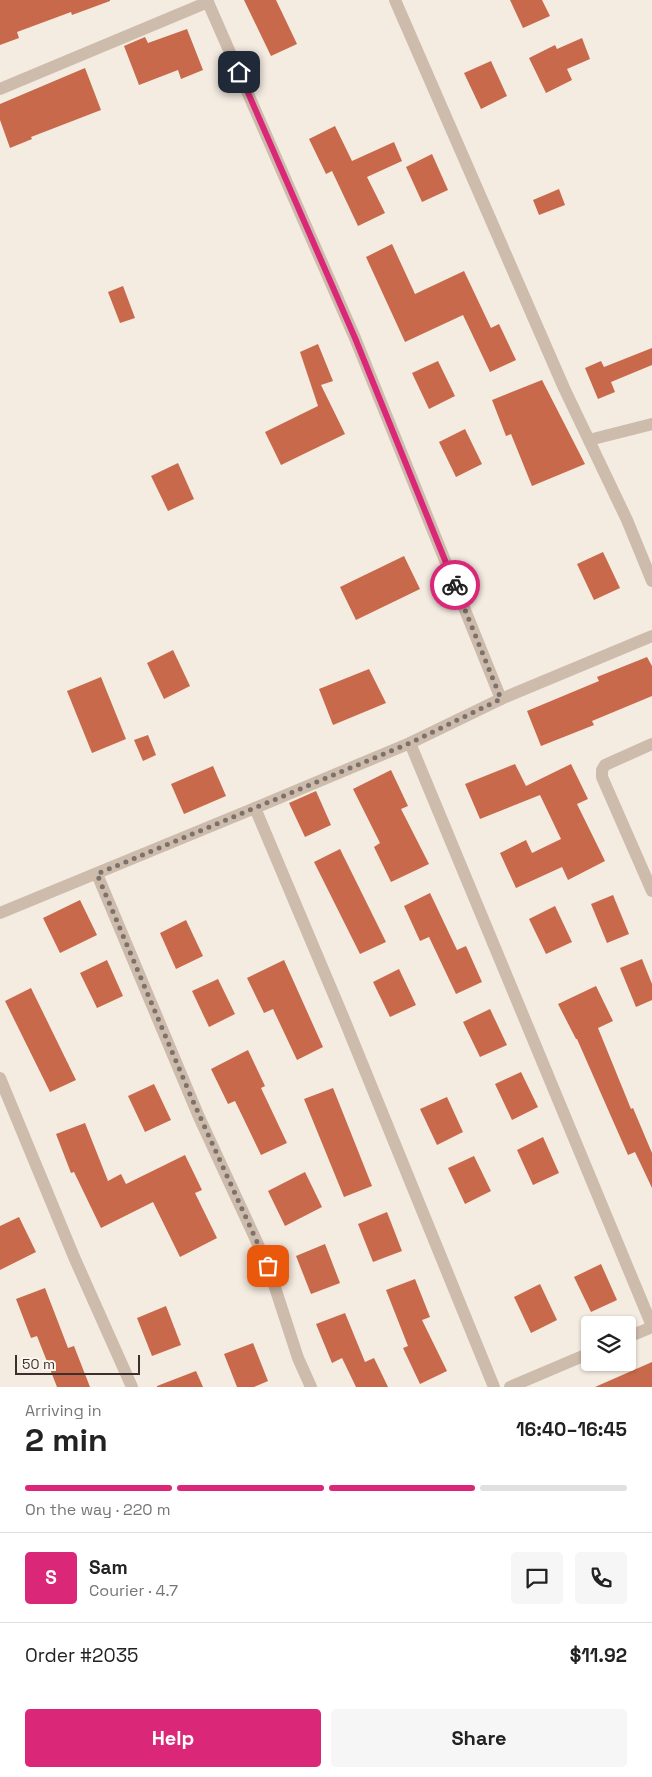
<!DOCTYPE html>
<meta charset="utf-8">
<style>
:root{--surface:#fff;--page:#f6f6f6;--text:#222;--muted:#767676;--line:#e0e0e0;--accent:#db2777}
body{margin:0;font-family:"Space Grotesk",sans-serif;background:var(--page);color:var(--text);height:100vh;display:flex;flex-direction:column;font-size:19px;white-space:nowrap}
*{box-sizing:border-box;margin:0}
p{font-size:16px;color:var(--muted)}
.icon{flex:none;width:28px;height:28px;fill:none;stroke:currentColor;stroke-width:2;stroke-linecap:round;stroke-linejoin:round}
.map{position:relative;height:1387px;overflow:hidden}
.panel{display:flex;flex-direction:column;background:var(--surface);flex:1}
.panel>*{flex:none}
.tools{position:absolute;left:581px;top:1316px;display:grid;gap:10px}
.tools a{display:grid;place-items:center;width:55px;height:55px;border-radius:5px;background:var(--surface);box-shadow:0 1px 4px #0004;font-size:25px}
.scale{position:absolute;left:15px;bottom:12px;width:125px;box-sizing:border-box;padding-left:5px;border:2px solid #3b302b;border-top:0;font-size:14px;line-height:18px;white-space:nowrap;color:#3b302b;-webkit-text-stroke:4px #fbf5ee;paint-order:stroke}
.pin{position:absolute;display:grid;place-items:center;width:42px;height:42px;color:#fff;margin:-21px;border-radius:10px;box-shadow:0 2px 8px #0006}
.courier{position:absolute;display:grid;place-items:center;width:50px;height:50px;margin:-25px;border:4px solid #db2777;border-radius:50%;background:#fff;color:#222;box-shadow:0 1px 6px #0007}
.summary em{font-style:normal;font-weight:700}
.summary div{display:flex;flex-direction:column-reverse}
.summary{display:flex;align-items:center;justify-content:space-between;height:85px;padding:0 25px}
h1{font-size:32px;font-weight:700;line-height:38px}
.bar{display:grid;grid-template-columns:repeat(4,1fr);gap:8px 5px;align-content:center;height:60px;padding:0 25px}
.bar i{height:6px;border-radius:4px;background:var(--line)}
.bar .on{background:var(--accent)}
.bar p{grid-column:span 4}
.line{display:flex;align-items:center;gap:12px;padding:0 25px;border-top:1px solid var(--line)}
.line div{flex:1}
.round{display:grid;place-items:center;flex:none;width:52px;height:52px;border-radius:5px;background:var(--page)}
.button{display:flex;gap:10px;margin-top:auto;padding:10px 25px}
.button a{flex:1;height:58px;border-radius:5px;background:var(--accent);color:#fff;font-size:20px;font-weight:700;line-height:58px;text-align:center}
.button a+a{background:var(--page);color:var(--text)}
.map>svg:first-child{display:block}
.building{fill:#c8694b}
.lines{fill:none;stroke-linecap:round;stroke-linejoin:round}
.minor{stroke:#cdbbac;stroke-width:12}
.done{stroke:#7c716b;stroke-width:5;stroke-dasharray:0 9}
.route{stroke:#db2777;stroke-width:6}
</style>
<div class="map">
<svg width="652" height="1387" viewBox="0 0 652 1387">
<rect width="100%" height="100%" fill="#f4ebe1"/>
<g class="building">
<path d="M0 0H110V1L72 15 71 12 17 32 19 38 0 45Z"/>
<path d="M244 0H276L297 44 271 56Z"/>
<path d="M510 0H542L550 16 523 28Z"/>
<path d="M187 29 203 70 181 79 178 70 139 85 124 46 145 37 148 43Z"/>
<path d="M582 38 590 59 567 69 572 80 546 93 529 58 555 45 557 49Z"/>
<path d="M491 61 507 96 481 109 464 73Z"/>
<path d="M85 68 101 110 31 137 32 139 10 148 0 120V104Z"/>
<path d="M335 126 352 161 394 142 402 161 367 177 385 213 358 226 332 171 326 174 309 139Z"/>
<path d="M432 154 448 190 422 202 406 167Z"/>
<path d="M559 189 565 205 539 215 533 200Z"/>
<path d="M392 244 415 294 464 271 491 328 499 324 516 360 490 372 463 315 405 342 366 257Z"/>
<path d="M123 286 135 318 120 323 108 292Z"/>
<path d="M318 344 333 381 321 385 345 434 281 465 265 432 318 406 300 352Z"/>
<path d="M652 348V365L611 382 615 392 598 399 585 368 601 361 604 367Z"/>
<path d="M438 361 455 396 429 409 412 373Z"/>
<path d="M542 380 585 464 532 486 511 434 506 436 492 400Z"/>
<path d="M465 429 482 464 456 477 439 442Z"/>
<path d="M178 463 194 499 168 511 151 476Z"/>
<path d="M603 552 620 588 594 600 577 564Z"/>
<path d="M404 556 420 589 356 620 340 587Z"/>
<path d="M173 650 190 686 164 699 147 663Z"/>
<path d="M647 657 652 666V696L592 721 594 725 541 746 527 711 599 681 597 677Z"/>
<path d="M369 669 386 703 333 725 319 689Z"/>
<path d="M101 677 126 739 92 753 67 691Z"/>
<path d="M148 735 156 755 143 761 134 740Z"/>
<path d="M515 764 526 786 571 764 588 799 577 804 605 861 568 880 562 867 516 888 500 853 526 840 532 853 561 839 540 795 480 819 465 784Z"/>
<path d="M213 766 226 796 184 814 171 784Z"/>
<path d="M391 770 408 806 401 809 429 864 391 882 374 847 380 843 353 789Z"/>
<path d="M316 791 331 825 305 837 289 803Z"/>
<path d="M340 849 386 942 360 954 314 862Z"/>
<path d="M430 893 457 950 466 946 482 982 456 994 429 937 420 941 404 906Z"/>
<path d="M613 895 629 934 607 943 591 904Z"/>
<path d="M80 900 97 935 60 953 43 918Z"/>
<path d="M555 906 572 942 546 954 529 919Z"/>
<path d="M186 920 203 956 176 969 160 933Z"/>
<path d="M642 959 652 984V1000L636 1007 620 968Z"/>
<path d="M107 960 123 996 97 1008 80 973Z"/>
<path d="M284 960 323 1047 297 1060 273 1009 264 1013 247 978Z"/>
<path d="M399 969 416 1005 390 1017 373 982Z"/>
<path d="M218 979 235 1014 209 1027 192 991Z"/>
<path d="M596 986 613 1021 598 1028 631 1109 633 1108 652 1153V1188L635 1152 628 1155 577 1039H576L558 1004Z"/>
<path d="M31 988 76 1080 50 1092 5 1001Z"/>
<path d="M490 1009 507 1045 480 1057 463 1022Z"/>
<path d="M248 1050 265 1086 261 1088 287 1143 261 1155 235 1101 228 1104 211 1069Z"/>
<path d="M521 1072 538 1107 512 1120 495 1084Z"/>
<path d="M154 1084 171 1120 145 1132 128 1096Z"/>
<path d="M333 1088 372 1186 344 1197 304 1099Z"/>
<path d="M447 1097 463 1132 437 1145 420 1109Z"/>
<path d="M85 1123 108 1181 121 1174 126 1184 185 1155 202 1190 195 1193 217 1238 180 1257 153 1202 101 1228 74 1172 71 1173 56 1134Z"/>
<path d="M543 1137 559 1173 533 1185 517 1150Z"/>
<path d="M474 1156 491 1191 465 1204 448 1168Z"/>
<path d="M305 1172 322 1207 285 1226 268 1191Z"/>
<path d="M387 1212 402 1251 373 1262 358 1224Z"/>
<path d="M19 1217 36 1252 0 1270V1226Z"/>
<path d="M325 1244 340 1283 311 1294 296 1256Z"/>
<path d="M601 1264 617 1300 591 1312 574 1277Z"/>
<path d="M415 1279 430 1317 422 1320 447 1371 420 1384 403 1348 408 1346 386 1290Z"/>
<path d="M540 1284 557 1320 531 1333 514 1297Z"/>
<path d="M45 1288 68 1348 74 1346 90 1387H57L37 1336 31 1338 16 1299Z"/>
<path d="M166 1306 181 1345 152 1356 137 1318Z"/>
<path d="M345 1313 365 1362 374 1358 388 1387H356L342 1358 332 1363 316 1324Z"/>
<path d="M253 1343 268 1381 254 1387H237L224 1354Z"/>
<path d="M652 1362V1387H595Z"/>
<path d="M196 1371 203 1387H157V1386Z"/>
</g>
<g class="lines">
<g class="minor">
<path d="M207 0 355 338 501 699"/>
<path d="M395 0 564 388 627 520 652 581"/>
<path d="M0 89 208 2"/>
<path d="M589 440 652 424"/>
<path d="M410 743 652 1326"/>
<path d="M652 744 605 765 602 770V777L652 891"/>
<path d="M97 874 199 1117 268 1266 298 1358 311 1387"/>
<path d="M0 913 255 808"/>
<path d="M0 1078 74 1257 132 1387"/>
<path d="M628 1337 652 1327"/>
<path d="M494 1387 344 1019 255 808 410 743 501 699 652 636"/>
<path d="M510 1387 590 1353"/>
</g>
</g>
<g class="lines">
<path class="done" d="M268 1266 192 1099 97 874 410 743 501 699 455 585"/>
<path class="route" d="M239 72 355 338 455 585"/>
</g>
</svg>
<div class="tools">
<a><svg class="icon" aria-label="layers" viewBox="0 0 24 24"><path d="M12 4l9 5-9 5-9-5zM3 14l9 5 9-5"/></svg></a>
</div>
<div class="scale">50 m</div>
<div class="pin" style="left:268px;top:1266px;background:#ea580c"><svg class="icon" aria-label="bag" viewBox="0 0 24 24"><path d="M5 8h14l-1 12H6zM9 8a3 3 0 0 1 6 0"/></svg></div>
<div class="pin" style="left:239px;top:72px;background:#1f2937"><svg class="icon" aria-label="home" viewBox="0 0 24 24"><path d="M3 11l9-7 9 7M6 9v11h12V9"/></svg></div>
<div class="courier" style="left:455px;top:585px"><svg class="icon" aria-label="bike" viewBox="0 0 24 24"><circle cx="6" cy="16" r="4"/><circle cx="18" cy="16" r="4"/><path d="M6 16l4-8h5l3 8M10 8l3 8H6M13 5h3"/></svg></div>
</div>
<section class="panel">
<div class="summary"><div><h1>2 min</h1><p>Arriving in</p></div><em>16:40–16:45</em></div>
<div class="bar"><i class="on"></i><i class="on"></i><i class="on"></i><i></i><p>On the way · 220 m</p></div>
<div class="line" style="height:90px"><b class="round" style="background:var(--accent);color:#fff">S</b><div><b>Sam</b><p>Courier · 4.7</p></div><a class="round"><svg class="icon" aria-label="chat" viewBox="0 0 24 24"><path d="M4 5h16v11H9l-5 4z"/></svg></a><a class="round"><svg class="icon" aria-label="phone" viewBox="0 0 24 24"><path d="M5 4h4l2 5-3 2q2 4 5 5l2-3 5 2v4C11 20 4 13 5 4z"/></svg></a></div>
<div class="line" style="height:65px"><div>Order #2035</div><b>$11.92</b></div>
<div class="button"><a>Help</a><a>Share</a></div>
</section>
